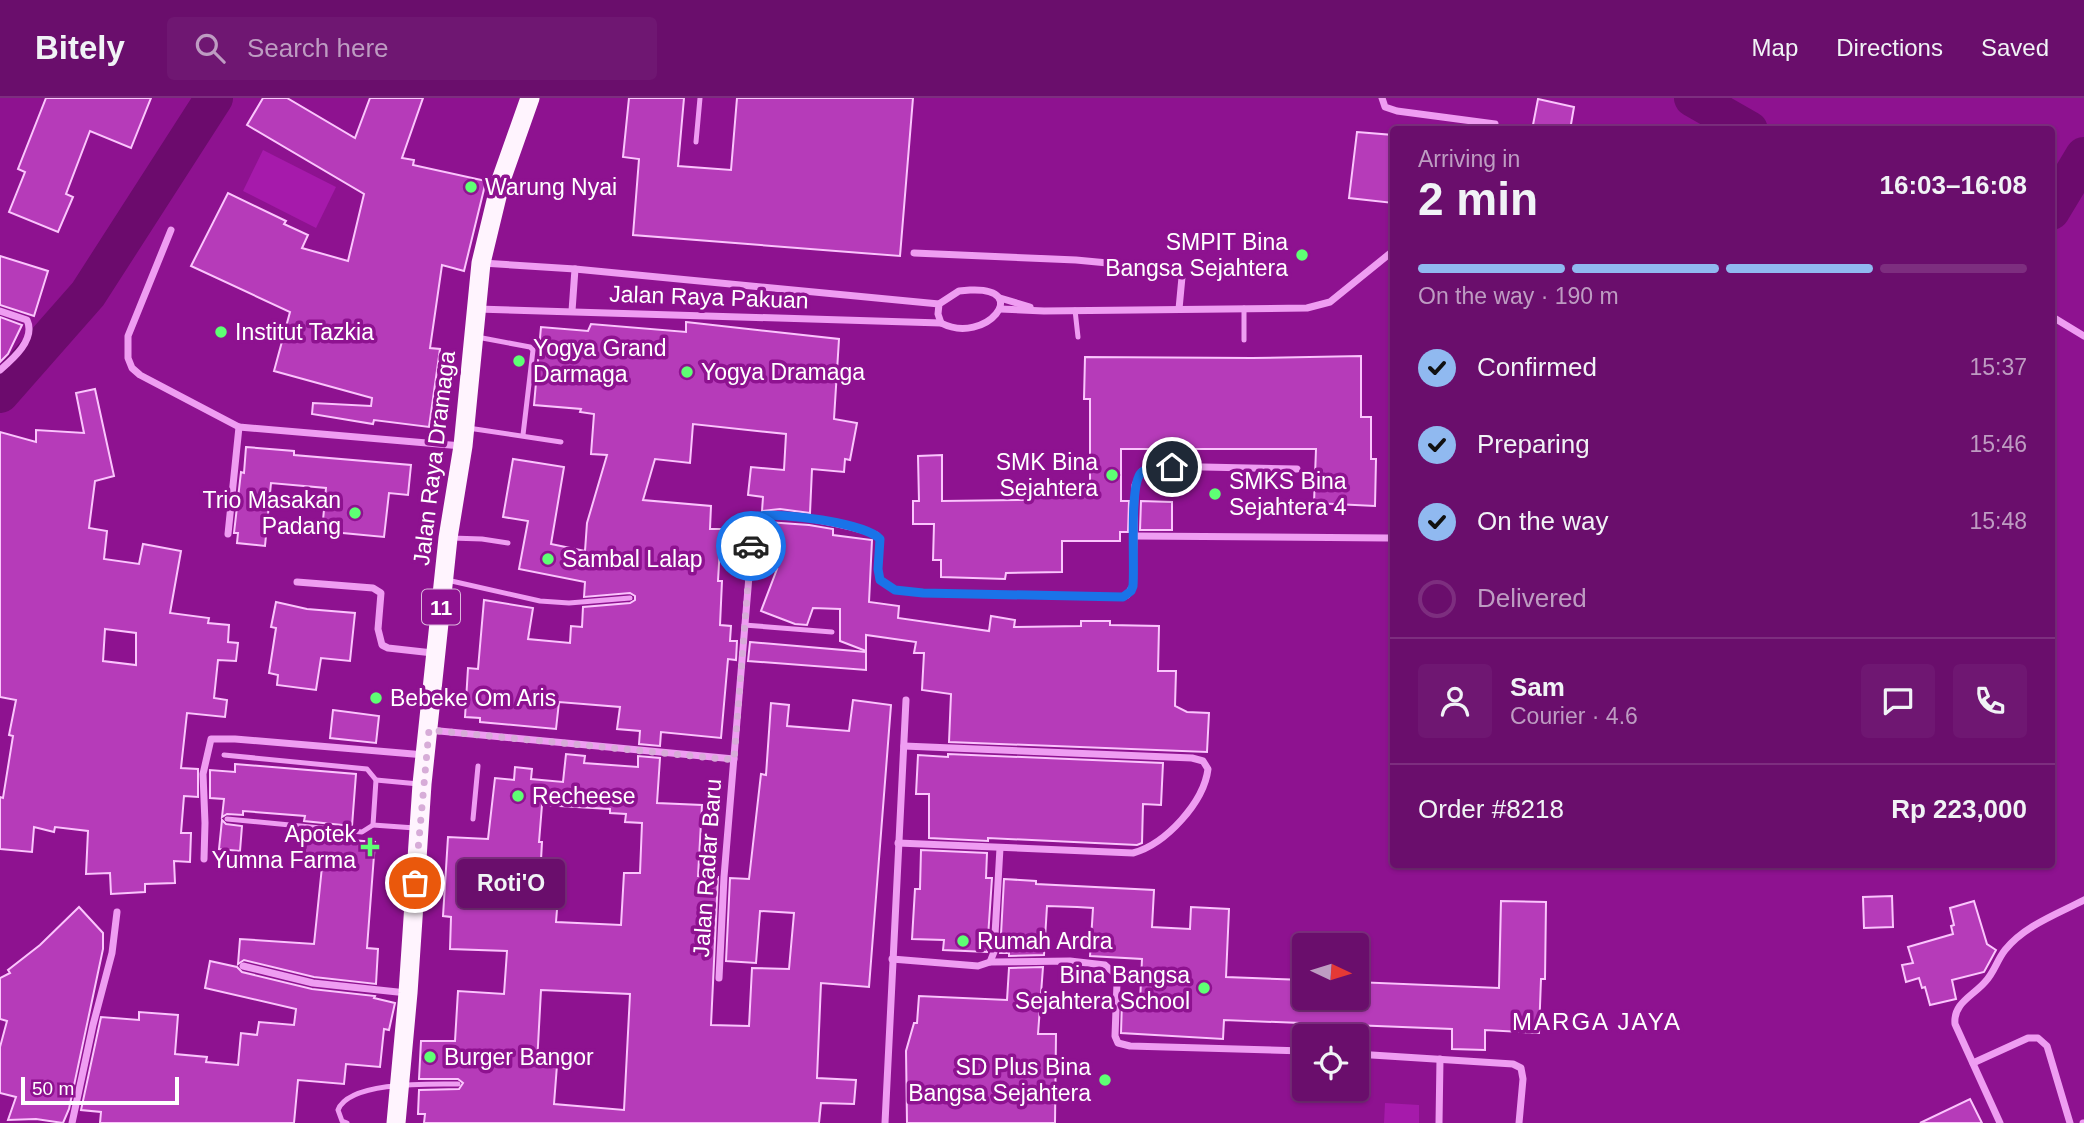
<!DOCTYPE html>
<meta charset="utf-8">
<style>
:root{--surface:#6a0e6c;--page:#6f1772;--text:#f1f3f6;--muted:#be9cc2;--line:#7d2e7f;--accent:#90b9f0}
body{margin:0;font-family:Helvetica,sans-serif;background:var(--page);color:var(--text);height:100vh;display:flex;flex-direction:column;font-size:26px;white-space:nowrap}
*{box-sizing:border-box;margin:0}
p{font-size:23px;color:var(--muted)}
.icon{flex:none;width:38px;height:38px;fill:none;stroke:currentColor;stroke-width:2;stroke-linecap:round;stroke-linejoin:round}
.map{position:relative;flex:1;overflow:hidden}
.side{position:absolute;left:1390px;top:28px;width:665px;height:742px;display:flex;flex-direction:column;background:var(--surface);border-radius:7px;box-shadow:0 2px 5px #0004,0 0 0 2px var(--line)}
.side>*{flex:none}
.needle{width:46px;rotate:94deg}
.buttons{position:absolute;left:1292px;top:835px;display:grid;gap:14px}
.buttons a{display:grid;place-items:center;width:77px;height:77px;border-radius:7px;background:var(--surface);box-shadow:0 2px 5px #0004,0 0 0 2px var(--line);font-size:35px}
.scale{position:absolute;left:21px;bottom:18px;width:158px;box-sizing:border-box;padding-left:7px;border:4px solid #fff;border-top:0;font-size:19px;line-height:24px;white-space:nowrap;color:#fff;-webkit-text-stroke:5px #8e1290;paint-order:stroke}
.pin{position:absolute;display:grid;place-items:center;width:60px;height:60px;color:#fff;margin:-30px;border:4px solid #fff;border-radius:50%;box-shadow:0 2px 7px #0007}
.courier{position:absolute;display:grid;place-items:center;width:70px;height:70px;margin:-35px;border:5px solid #1a73e8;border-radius:50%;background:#fff;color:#222;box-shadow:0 2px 9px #0007}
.bubble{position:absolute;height:49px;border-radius:7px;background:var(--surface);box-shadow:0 2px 5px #0004,0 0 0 2px var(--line);font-size:23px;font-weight:800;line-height:49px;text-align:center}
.overview em{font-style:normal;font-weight:800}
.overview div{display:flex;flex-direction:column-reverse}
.overview{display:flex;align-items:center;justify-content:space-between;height:119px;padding:0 28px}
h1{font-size:46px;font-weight:800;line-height:52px}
.bar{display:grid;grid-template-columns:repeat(4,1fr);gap:10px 7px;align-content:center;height:84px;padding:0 28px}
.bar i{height:9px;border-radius:5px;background:var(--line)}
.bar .on{background:var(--accent)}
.bar p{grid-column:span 4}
.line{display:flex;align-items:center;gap:18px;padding:0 28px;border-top:2px solid var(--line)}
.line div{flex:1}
.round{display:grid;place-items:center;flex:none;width:74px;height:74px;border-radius:7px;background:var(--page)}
ol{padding:0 28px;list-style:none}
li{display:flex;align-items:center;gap:21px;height:77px}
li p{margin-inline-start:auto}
li .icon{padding:7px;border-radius:50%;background:var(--accent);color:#111;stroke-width:4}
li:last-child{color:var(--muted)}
li i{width:38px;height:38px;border:4px solid var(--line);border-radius:50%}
header{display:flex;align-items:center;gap:42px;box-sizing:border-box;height:98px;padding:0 35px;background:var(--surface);border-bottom:2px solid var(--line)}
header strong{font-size:33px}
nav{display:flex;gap:38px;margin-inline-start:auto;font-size:24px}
.search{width:490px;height:63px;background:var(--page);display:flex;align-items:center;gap:18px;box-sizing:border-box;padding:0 24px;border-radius:7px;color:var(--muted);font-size:26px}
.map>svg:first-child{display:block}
.green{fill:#a61aab}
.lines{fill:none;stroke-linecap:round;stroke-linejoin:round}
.river{stroke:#6c0b6d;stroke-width:38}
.building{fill:#b63bb9;stroke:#fbc5fd;stroke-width:2;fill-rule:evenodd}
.service{stroke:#ef9df2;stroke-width:5}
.minor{stroke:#ef9df2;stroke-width:7}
.trunk{stroke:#fff4fe;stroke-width:19}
.done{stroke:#d7acd8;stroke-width:7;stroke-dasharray:0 12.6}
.route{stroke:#1a73e8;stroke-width:9}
.poi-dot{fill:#5eff74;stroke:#8e1290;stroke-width:2.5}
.labels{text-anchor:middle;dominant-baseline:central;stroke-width:7;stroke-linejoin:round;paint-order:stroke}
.shield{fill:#8e1290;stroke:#ddb8de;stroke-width:2}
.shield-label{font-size:21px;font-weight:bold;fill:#fff}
.poi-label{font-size:23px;fill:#fff;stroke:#8e1290;text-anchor:start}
.street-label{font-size:23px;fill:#fff;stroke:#8e1290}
.neighbourhood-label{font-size:24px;letter-spacing:2px;fill:#fff;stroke:#8e1290}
</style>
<header>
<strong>Bitely</strong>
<div class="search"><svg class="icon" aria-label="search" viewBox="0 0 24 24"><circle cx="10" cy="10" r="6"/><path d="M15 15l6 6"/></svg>Search here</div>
<nav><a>Map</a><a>Directions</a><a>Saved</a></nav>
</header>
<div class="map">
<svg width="2084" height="1025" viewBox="0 0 2084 1025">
<rect width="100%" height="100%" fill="#8e1290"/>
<g class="green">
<path d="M263 52 336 89 316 130 243 93Z"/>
<path d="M1385 1005 1419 1007V1025H1384Z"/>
</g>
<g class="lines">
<g class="river">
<path d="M1693 0 1749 32"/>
<path d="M2051 113 2084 58"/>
<path d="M0 296 88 196 214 0"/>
</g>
</g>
<g class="building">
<path d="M46 0H151L131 50 90 33 66 96 73 99 58 134 9 114 25 74 18 71Z"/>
<path d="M263 0H287L355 40 370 0H423L402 60 414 62 413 67 486 83 464 173 442 167 430 250 440 251 429 329 374 322 373 326 312 316 313 305 371 308 372 300 274 273 290 214 191 168 228 95 286 123 284 126 308 137 302 150 348 163 364 96 247 27Z"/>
<path d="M629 0H684L678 68 731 72 737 0H913L900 158 633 137 639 61 623 59Z"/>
<path d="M1538 1 1574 9 1570 32H1532Z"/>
<path d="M1357 34 1393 37V105L1349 100Z"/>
<path d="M0 158 48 173 34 218 0 207Z"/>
<path d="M0 219 22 227 8 256 0 264Z"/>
<path d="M686 224 839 241 834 321 857 325 850 362 845 361 844 374 812 371 810 415 780 411 762 413 763 399 748 397 751 369 784 372 786 336 693 326 690 365 655 361 643 402 711 408 710 431H721L718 483H722L720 527 731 528 730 543H737L736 562 728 561 721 640 661 634 660 648 639 646 640 633 617 631 620 609 559 604 556 631 480 624V620L465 619 468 570 478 571 484 502 533 510 528 541 570 545 571 528 582 529 583 509 630 505 635 502V498L630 495 584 499 585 484 519 471 528 423 503 419 513 361 564 369 551 446 585 453 587 425 607 357 591 356 594 316 580 314 581 311 534 307 541 229 588 233 591 226 686 234Z"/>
<path d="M1361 258V319H1371V361H1376L1375 408 1314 405 1316 351H1121V403H1129L1128 434H1120V443H1062V474L1006 475 1005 481 941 479V462H933L934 426H913V403H919L918 358 942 357V403L1025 402V388L1090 387V301H1084L1085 259 1252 260Z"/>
<path d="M95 291 114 378 95 383 89 430 107 433 104 461 139 466 143 446 181 453 170 515 209 520 208 525 229 527 228 544 238 545 236 563 218 562 214 600 227 602 225 619 187 615 181 670 198 671V699L184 698 181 735H191L190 764 174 763 175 785 145 786V794L111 796 110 775 86 776 88 733 55 729 54 734 34 729 32 754 0 751V699L3 700 13 638 9 637 16 602 0 599V334L36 344V332L84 335 76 295ZM105 531 136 535V567L103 563Z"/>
<path d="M246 349 294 353V357L411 367 408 397 389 395 384 439 322 433 326 390 271 385 265 448 237 445 238 435H234L241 374 244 375Z"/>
<path d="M1141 403 1172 404V432H1140Z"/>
<path d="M767 424 809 427 833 431V437L872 442 869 504 899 508 898 520 989 533 991 518 1015 522 1014 529 1081 528V523H1110V527L1159 528 1158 573H1176L1175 608 1187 614 1209 615 1207 654 949 644 951 596 922 592 924 555H914L916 544 866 537V553L840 543V511L813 510 807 527 795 526 761 513 777 471 757 470 762 426Z"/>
<path d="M276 504 307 511 355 515 350 563 321 560 316 592 277 587 278 577 269 575 276 530 271 529Z"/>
<path d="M750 544 866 554V572L748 563Z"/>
<path d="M853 602 891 607 869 889 821 885 817 980 856 982 854 1006 821 1005 819 1025H424L425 1016H418L419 992 459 991 463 985 458 981H419L421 943H455L458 893 504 896 507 853 450 851 451 819 443 818 448 739 488 741 495 680 514 682 515 669 532 671 531 681 563 684 566 656 585 658 584 665 638 669V658L660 660 657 705 702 707 698 778 718 779 711 927 749 928 752 870 789 871 794 815 760 813 756 865 726 863 730 780 749 781 761 676 766 677 771 605 789 607 787 628 849 633ZM542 707 610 711V715L626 716 625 724 642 725 640 775H624L621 827 556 824 561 763 541 762 542 744H539ZM541 892 630 896 624 1012 554 1006 557 967 537 966Z"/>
<path d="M333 612 379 618 376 645 330 640Z"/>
<path d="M948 656 1163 665 1161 707 1143 706 1142 745 1137 747 988 740V743L929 740V696H916L918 657 948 659Z"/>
<path d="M235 666 356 676 352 728 304 723 305 718 243 713V717L227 716 222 719 224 701 210 700V672L235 674Z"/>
<path d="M222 722 226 726 242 728 240 753 219 751Z"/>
<path d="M303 734 352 738 351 742 375 744 367 850 378 851 376 886 314 879 244 862 238 866 240 841 314 846 323 759 301 757Z"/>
<path d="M921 752 987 755 986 780H992L987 854 943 852 944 842 912 841 915 791H920Z"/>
<path d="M1004 781 1036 783V786L1154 792 1152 829 1190 831 1191 809 1229 811 1226 879 1304 882V900H1356V884L1499 890 1501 803 1546 804 1545 881H1541L1539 935 1485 932V952L1452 951V931L1224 922 1223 941 1121 935 1122 903 1140 904 1142 861 1090 858 1093 810 1077 809 1047 808 1044 857 1009 858V855H1000Z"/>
<path d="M1892 798 1893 829 1864 830 1863 799Z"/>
<path d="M1974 803 1987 846 1996 852 1984 874 1952 882 1956 901 1930 907 1925 889 1922 890 1919 880 1906 884 1902 867 1913 865 1908 849 1953 836 1951 828 1954 827 1950 810Z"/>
<path d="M79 809 103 835V851L69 1011 63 1025 36 1021 8 1022 16 999 0 995V949L7 923 0 921V880L10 875 8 872 40 847Z"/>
<path d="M210 863 237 869 242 874 312 891 375 898 374 900 395 905 389 932 384 931 380 969 346 966 344 986 298 982 294 1025H100L101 1014 81 1012 101 919 139 922V914L178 917 175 956 207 959 206 964 238 967 241 935 257 937 259 924 294 927 296 911 205 890Z"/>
<path d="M1043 869 1038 936H1056L1055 1025H907L906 953 914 925H917L919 898 1007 902 1009 870Z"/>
<path d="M1970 1001 1982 1025H1920Z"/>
</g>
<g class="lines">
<g class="service">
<path d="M696 44 700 0"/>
<path d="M1244 210V242"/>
<path d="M1075 212 1078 239"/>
<path d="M477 239 530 249 533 252 523 337"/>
<path d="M468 330 561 344"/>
<path d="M451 440 482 441 508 445"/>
<path d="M447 482 540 503 569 505 630 500"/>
<path d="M744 527 832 534"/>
<path d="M224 657 367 671 376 682"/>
<path d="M227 721 362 734 373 727"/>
<path d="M473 721 478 668"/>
<path d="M415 730 373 727 376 682 419 686"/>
<path d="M347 1025 342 1023 338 1012C349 983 432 986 458 986"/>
</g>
<g class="minor">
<path d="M1382 0 1385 9 1397 13 1495 26"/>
<path d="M171 132 128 238V260L132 270 140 277 239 329 462 348"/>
<path d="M914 155 1076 162 1171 171 1182 179 1179 211"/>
<path d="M482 165 575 171 939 206"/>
<path d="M970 192C1033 189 986 248 941 225L938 216 939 206 959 193Z"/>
<path d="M1000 200 1030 209"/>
<path d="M477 211 941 225"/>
<path d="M1000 211 1044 213 1307 210 1330 204 1393 153"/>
<path d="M0 213 27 222C36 241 13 261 0 272"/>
<path d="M572 213 575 171"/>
<path d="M2051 218 2084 238"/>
<path d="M228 436 239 329"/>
<path d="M1135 438 1388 440"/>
<path d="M297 484 373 490 381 495 378 531 382 547 388 550 433 555"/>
<path d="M429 632 734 661"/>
<path d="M898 745 1133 755C1166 746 1204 704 1208 671L1203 663 1192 660 904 648"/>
<path d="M204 761 205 725 203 676 211 641H235L425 657"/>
<path d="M892 861 978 868 990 864 994 854 1000 750"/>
<path d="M990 864 1070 863 1105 867 1115 876 1117 885 1115 938 1118 945 1130 948 1304 953"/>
<path d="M243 868 313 885 407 895"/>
<path d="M719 880 724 779 749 478 756 421C775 410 855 428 876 437L880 441 878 471 880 482 895 492 923 495 1123 499 1127 497 1133 488 1135 387 1142 373 1158 368 1297 371"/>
<path d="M1356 956 1513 966 1521 970 1523 981 1519 1025"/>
<path d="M1973 965 2028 940H2038L2047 948 2070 1025"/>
<path d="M72 1025 93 927 112 855 117 814"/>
<path d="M885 1025 906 602"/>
<path d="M1439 1025 1440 961"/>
<path d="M2000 1025 1955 926C1953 905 1973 898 1985 884 1994 875 1997 862 2005 852 2024 828 2057 816 2084 802"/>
<path d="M2083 1025H2084"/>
</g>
<path class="trunk" d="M396 1025 408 895 422 686 448 440 463 348 481 165 501 82 530 0"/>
</g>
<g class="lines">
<path class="done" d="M415 785 429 632 734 662 751 448"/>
<path class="route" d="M751 448 754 424 759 418C781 414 865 425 880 441L878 471 880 482 895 492 923 495 1123 499 1131 493 1133 488C1135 466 1129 387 1141 375 1149 367 1162 368 1172 369"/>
</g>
<g class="poi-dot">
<circle cx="471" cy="89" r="7"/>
<circle cx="1302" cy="157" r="7"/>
<circle cx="221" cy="234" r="7"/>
<circle cx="519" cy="263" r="7"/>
<circle cx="687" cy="274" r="7"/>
<circle cx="1112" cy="377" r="7"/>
<circle cx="1215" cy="396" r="7"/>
<circle cx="355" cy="415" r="7"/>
<circle cx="548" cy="461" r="7"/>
<circle cx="376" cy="600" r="7"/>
<circle cx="518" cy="698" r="7"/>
<path d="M366.5 738.5h7v7h7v7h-7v7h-7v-7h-7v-7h7z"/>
<circle cx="963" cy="843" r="7"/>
<circle cx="1204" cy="890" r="7"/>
<circle cx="430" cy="959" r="7"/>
<circle cx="1105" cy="982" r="7"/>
</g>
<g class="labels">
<rect class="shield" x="422" y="491.5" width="38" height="35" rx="5"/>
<g class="shield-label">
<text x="441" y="509">11</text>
</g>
<g class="poi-label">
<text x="485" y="89">Warung Nyai</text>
<text x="1288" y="144" text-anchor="end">SMPIT Bina<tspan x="1288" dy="26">Bangsa Sejahtera</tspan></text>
<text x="235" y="234">Institut Tazkia</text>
<text x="533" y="250">Yogya Grand<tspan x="533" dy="26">Darmaga</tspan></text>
<text x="701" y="274">Yogya Dramaga</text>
<text x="1098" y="364" text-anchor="end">SMK Bina<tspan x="1098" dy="26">Sejahtera</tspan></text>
<text x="1229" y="383">SMKS Bina<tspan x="1229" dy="26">Sejahtera 4</tspan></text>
<text x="341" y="402" text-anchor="end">Trio Masakan<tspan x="341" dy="26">Padang</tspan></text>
<text x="562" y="461">Sambal Lalap</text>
<text x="390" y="600">Bebeke Om Aris</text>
<text x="532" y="698">Recheese</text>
<text x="356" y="736" text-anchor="end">Apotek<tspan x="356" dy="26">Yumna Farma</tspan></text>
<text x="977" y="843">Rumah Ardra</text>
<text x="1190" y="877" text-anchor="end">Bina Bangsa<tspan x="1190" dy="26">Sejahtera School</tspan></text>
<text x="444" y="959">Burger Bangor</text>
<text x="1091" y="969" text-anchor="end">SD Plus Bina<tspan x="1091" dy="26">Bangsa Sejahtera</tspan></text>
</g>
<g class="street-label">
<text transform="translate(709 199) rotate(2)">Jalan Raya Pakuan</text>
<text transform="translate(434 360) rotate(-83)">Jalan Raya Dramaga</text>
<text transform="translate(707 770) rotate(-86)">Jalan Radar Baru</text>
</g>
<g class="neighbourhood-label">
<text x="1597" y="923">MARGA JAYA</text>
</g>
</g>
</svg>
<div class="buttons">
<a><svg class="needle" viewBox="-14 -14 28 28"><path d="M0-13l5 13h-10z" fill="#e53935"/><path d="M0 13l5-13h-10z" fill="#be9cc2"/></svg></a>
<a><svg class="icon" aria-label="locate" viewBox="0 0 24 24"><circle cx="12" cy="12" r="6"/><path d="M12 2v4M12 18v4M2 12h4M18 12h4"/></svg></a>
</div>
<div class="scale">50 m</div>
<div class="pin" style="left:415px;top:785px;background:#ea580c"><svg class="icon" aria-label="bag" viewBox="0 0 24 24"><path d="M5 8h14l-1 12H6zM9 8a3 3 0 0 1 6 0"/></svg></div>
<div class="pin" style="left:1172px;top:369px;background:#1f2937"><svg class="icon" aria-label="home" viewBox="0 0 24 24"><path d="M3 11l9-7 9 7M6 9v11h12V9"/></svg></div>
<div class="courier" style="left:751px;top:448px"><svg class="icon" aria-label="car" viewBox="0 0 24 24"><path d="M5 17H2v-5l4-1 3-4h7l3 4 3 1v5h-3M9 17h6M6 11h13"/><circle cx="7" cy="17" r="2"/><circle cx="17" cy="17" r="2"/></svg></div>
<div class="bubble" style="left:457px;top:761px;width:108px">Roti'O</div>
<section class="side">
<div class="overview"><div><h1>2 min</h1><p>Arriving in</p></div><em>16:03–16:08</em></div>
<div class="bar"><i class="on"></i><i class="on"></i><i class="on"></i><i></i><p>On the way · 190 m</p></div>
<ol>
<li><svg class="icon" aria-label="check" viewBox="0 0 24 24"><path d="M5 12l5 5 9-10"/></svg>Confirmed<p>15:37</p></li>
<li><svg class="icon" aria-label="check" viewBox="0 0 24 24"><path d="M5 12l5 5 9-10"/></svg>Preparing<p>15:46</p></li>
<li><svg class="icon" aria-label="check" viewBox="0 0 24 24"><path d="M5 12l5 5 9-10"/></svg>On the way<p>15:48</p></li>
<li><i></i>Delivered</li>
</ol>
<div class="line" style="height:126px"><a class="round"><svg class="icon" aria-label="person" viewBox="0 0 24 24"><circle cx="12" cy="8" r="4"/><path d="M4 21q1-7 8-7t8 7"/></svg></a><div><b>Sam</b><p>Courier · 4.6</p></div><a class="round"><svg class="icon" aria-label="chat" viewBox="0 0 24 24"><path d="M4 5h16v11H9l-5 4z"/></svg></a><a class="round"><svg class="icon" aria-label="phone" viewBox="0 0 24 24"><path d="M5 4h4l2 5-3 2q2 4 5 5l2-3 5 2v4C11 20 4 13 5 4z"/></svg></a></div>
<div class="line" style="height:91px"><div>Order #8218</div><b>Rp 223,000</b></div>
</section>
</div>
